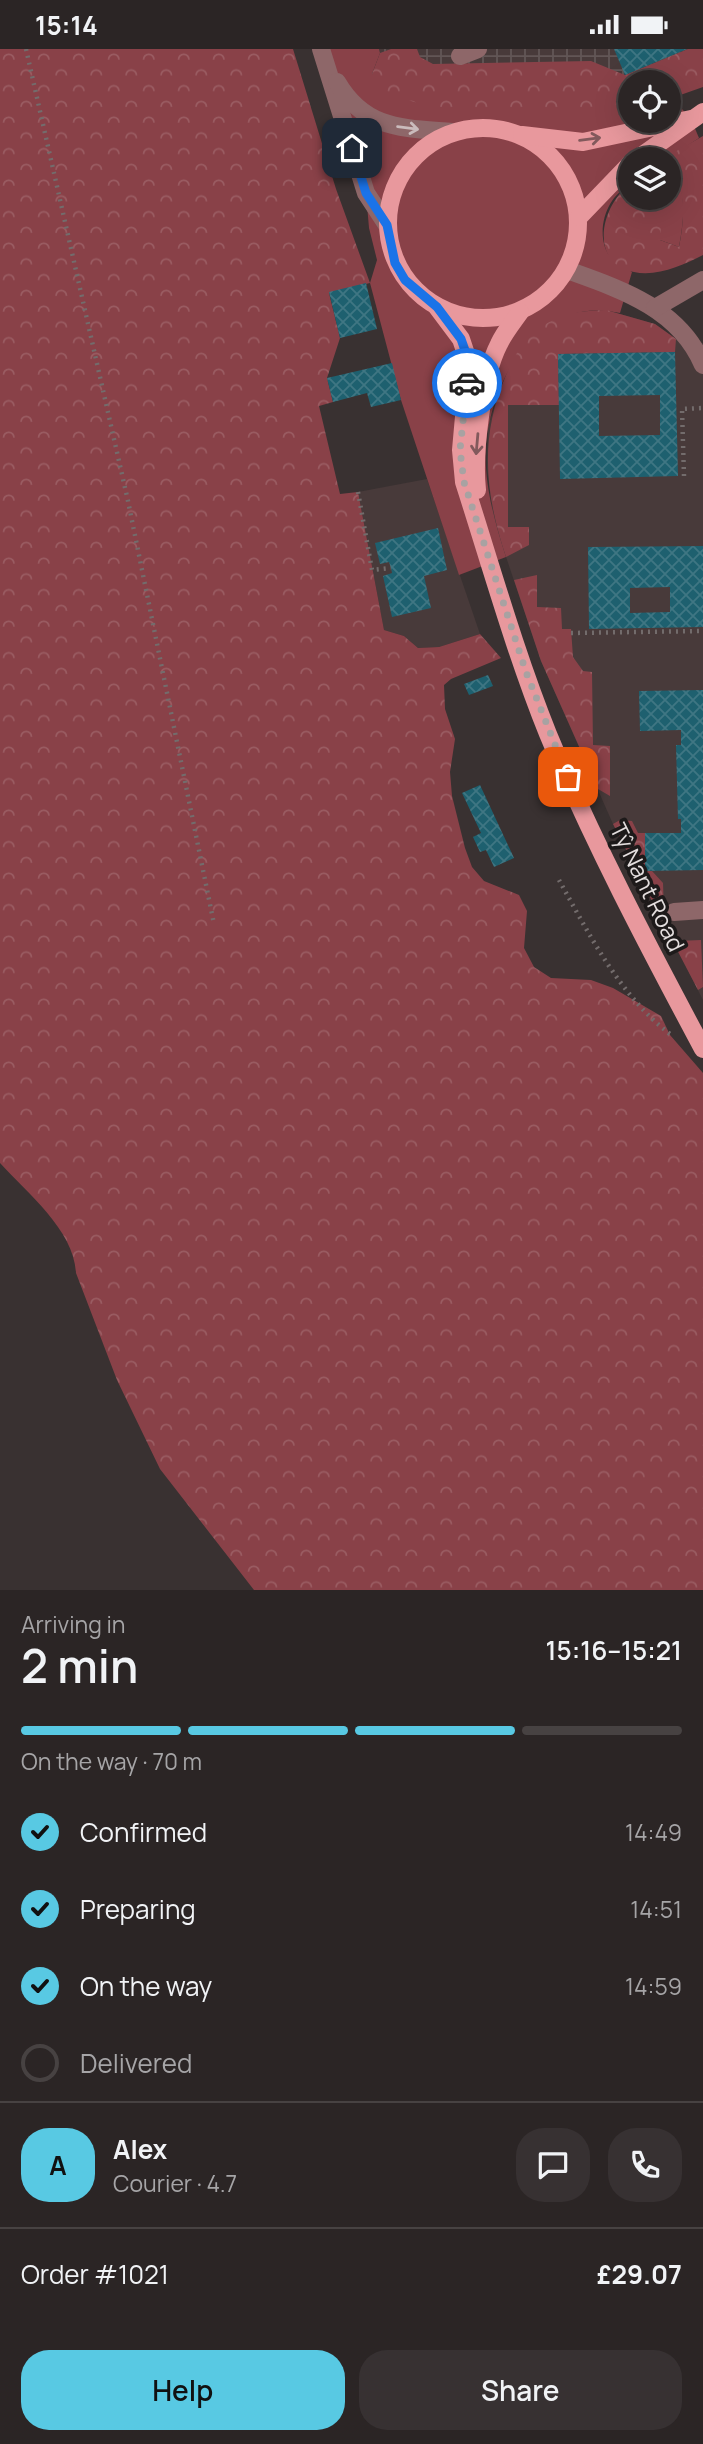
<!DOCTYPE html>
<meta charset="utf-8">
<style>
:root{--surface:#2b2525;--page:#373132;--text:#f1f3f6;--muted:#a6a5a7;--line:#474242;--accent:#58c9e3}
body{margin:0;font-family:Manrope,sans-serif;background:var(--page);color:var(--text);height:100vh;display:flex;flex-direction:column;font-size:26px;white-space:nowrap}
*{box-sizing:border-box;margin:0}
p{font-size:23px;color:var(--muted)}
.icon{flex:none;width:38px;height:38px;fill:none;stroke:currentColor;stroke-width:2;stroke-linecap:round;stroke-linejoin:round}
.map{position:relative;height:1541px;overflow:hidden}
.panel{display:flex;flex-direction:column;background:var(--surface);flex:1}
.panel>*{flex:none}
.buttons{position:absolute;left:618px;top:21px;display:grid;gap:14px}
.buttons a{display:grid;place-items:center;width:63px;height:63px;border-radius:50%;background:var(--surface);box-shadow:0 7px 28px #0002,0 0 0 2px var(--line);font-size:35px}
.pin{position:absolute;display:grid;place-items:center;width:60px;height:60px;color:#fff;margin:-30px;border-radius:14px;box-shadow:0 4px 10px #0006}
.courier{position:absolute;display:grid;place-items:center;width:70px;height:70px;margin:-35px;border:5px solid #1a73e8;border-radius:50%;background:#fff;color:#222;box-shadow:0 2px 9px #0007}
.headline em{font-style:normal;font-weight:600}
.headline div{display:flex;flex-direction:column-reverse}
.headline{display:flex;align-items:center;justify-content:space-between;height:119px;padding:0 21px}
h1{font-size:46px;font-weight:600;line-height:52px}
.bar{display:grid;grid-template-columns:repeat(4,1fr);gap:10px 7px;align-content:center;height:84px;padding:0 21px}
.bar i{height:9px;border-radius:5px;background:var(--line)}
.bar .on{background:var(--accent)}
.bar p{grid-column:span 4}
.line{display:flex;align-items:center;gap:18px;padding:0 21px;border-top:2px solid var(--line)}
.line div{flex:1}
.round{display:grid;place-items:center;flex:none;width:74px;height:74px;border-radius:28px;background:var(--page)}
ol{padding:0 21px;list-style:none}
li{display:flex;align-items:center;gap:21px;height:77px}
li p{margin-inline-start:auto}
li .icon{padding:7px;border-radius:50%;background:var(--accent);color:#111;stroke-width:4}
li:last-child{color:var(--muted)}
li i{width:38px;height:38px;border:4px solid var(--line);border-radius:50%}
.cta{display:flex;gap:14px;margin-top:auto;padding:14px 21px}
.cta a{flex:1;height:80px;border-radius:28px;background:var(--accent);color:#111;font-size:28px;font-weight:600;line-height:80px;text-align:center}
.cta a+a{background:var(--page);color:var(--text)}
.status{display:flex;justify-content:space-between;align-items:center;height:49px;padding:0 35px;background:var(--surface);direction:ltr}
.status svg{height:19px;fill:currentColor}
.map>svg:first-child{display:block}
.built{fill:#483a3a}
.industrial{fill:url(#industrial-grid)}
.grass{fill:#894148}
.forest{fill:url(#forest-crowns)}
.building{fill:url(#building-cross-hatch);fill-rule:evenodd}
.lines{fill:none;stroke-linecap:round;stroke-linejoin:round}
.path{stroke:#736c6c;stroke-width:4.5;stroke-dasharray:2 5;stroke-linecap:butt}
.minor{stroke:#8e6769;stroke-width:18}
.major{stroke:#e8989d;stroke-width:18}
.oneway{stroke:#cabbbc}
.oneway2{stroke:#82595c}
.done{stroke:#a8a2a2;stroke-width:7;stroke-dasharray:0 12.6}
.route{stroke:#1a73e8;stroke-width:9}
.labels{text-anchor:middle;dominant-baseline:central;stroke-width:7;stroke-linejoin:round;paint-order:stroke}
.street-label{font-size:23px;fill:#e4dfdf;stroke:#1d1a1a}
</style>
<div class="status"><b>15:14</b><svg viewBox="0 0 49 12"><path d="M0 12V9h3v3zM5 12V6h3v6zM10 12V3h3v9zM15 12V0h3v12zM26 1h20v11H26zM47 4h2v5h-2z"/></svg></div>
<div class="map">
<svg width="703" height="1541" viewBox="0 0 703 1541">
<defs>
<pattern id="industrial-grid" width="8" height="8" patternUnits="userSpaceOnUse" patternTransform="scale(1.75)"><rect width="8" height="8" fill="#483a3a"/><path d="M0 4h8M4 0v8" fill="none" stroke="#625656"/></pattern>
<pattern id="forest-crowns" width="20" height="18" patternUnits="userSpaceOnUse" patternTransform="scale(1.75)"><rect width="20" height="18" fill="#894148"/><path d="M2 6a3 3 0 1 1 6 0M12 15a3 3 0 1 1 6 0" fill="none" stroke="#9a5c62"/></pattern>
<pattern id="building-cross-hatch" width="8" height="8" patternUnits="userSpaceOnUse" patternTransform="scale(1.75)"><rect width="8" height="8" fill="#1e606f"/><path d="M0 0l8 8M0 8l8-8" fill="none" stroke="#3f7683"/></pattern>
</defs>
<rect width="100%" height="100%" fill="#393131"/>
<g class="built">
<path d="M606 261 655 275 676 290 703 294V951L613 775 541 612 493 469 487 419 488 377 500 340Z"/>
<path d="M427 430 480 585 439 598 418 599 404 587 384 581 358 443Z"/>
</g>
<path class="industrial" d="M379 0H703L668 33 465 45 380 4Z"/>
<g class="grass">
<path d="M321 0H379L380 4 372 25 516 60 630 54V72H668L669 50H673L691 70 699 89 667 110H630V137C605 146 593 189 612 210 617 215 626 219 632 223L620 264C546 248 503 311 489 375 479 418 493 468 506 508L459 526 401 351 370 234 377 211 369 179 366 144Z"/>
<path d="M669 112C687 139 685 167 679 198L660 191 649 149H668Z"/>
</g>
<g class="forest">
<path d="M0 0H293L336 140 370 234 329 244 340 289 327 329 333 353 319 357 340 445 358 443 384 581 404 587 418 599 439 598 480 585 501 609 451 630 444 636 445 660 455 690 450 723 452 747 465 799 472 818 484 832 519 846 527 862 524 899 534 918 551 929 591 931 613 939 661 967 670 986 703 1024V1541H254L160 1420 117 1331 76 1224C74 1181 28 1145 0 1114Z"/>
<path d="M391 0H417L420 8 433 15 591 12 625 26 688 0H703V38L669 50 668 33H630V54C567 61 446 72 390 44 383 41 377 31 372 25L380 4Z"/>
<path d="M703 87V206C683 216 657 228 634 223 589 215 600 158 629 136L630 149H649C660 163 662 173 660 191L679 198C686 164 685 135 666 108Z"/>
<path d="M606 261 655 275 676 290 675 303 558 305 559 356H508V478H529V496L506 508C485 444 479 389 506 326 516 302 529 283 553 271 569 262 588 262 606 261Z"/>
<path d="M537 526V558L561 559 562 580H571L573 608 583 622 592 623 593 696 610 697V747L598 740 541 612 514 531Z"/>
<path d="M620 771 632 772 638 784H645V822H652L663 834 664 864 659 866 613 775Z"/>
<path d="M701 891 703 938 698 941 674 895 678 892Z"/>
</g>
<g class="building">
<path d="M614 0H687L625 26Z"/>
<path d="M366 234 377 280 340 289 329 243Z"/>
<path d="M675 303 678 427 560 430 558 305ZM660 346V386L599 387V347Z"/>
<path d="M392 314 401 351 371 358 367 344 333 353 327 329Z"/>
<path d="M438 479 447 521 424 527 431 559 392 568 383 527 392 524 391 519 389 513 380 515 375 494Z"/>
<path d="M703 497V578L589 580 588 498ZM670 538V563L630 564V539Z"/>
<path d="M488 626 493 637 469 646 464 635Z"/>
<path d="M703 641V821L645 822V784H681V770H678L676 696H681V681L640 682 639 642Z"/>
<path d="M480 736 514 809 494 818 486 801 480 803 473 788 481 784 462 744Z"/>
</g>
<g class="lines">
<g class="path">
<path d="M26 0 128 452 214 875"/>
<path d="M684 427 682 360 703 359"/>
<path d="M358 443 372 521 391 519"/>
<path d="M571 584 703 582"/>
<path d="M559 831C589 885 620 947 670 985"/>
</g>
<g class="minor">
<path d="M321 0 366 144 387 176"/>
<path d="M460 7 478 0"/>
<path d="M337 33C365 81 403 79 452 83"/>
<path d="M567 221C620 240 679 259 703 316"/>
<path d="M655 259 703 231"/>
<path d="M674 863 703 861"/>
</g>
<g class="major">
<circle cx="483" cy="174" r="95"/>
<path d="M522 86 583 93 691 70"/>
<path d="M637 110 703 63"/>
<path d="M579 168 630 115"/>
<path d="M437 258 461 290 467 308V334L461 401 464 433C491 517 515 603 548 685 593 793 648 897 703 1000"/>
<path d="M477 441C473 404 482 328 499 295 504 284 513 273 520 263"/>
</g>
</g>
<defs><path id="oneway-shaft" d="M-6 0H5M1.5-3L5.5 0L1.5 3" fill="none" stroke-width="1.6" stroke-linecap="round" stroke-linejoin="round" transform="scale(1.75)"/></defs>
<use class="oneway" href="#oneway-shaft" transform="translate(408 79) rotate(7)"/>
<g class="oneway2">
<use href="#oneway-shaft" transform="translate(590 90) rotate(-7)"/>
<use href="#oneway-shaft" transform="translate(477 395) rotate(95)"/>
</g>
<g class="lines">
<path class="done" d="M467 334 460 401 464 433 526 623 568 728"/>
<path class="route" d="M352 99 366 144 387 176 395 214 405 231 437 258 461 290 467 307V334"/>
</g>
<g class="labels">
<g class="street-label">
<text transform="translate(648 838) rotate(64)">Tŷ Nant Road</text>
</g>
</g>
</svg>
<div class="buttons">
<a><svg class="icon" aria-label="locate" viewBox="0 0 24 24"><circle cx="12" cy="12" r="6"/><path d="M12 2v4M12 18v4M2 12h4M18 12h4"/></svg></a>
<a><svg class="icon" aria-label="layers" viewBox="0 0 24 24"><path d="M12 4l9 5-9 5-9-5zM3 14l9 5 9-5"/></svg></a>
</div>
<div class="pin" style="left:568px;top:728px;background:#ea580c"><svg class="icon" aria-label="bag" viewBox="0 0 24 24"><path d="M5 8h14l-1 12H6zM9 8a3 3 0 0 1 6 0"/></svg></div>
<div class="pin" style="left:352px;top:99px;background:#1f2937"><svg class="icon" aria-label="home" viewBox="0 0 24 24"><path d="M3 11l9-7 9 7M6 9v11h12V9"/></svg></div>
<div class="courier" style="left:467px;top:334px"><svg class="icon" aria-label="car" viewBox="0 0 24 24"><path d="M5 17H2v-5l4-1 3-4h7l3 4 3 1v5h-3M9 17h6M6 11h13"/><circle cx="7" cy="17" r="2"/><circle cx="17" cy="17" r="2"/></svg></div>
</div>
<section class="panel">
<div class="headline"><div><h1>2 min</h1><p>Arriving in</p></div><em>15:16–15:21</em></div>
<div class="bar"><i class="on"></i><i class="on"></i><i class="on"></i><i></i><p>On the way · 70 m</p></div>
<ol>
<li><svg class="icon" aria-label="check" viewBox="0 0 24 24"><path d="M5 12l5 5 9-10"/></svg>Confirmed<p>14:49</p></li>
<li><svg class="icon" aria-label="check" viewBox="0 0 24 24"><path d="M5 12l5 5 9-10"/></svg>Preparing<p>14:51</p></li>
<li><svg class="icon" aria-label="check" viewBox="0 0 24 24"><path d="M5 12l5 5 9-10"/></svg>On the way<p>14:59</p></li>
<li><i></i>Delivered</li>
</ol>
<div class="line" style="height:126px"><b class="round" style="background:var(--accent);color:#111">A</b><div><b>Alex</b><p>Courier · 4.7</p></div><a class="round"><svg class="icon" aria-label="chat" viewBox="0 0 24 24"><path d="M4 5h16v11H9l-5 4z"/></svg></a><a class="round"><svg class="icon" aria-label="phone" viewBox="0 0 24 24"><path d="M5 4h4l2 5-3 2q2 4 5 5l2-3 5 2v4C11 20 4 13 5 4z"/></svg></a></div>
<div class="line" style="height:91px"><div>Order #1021</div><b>£29.07</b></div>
<div class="cta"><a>Help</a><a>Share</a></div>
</section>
